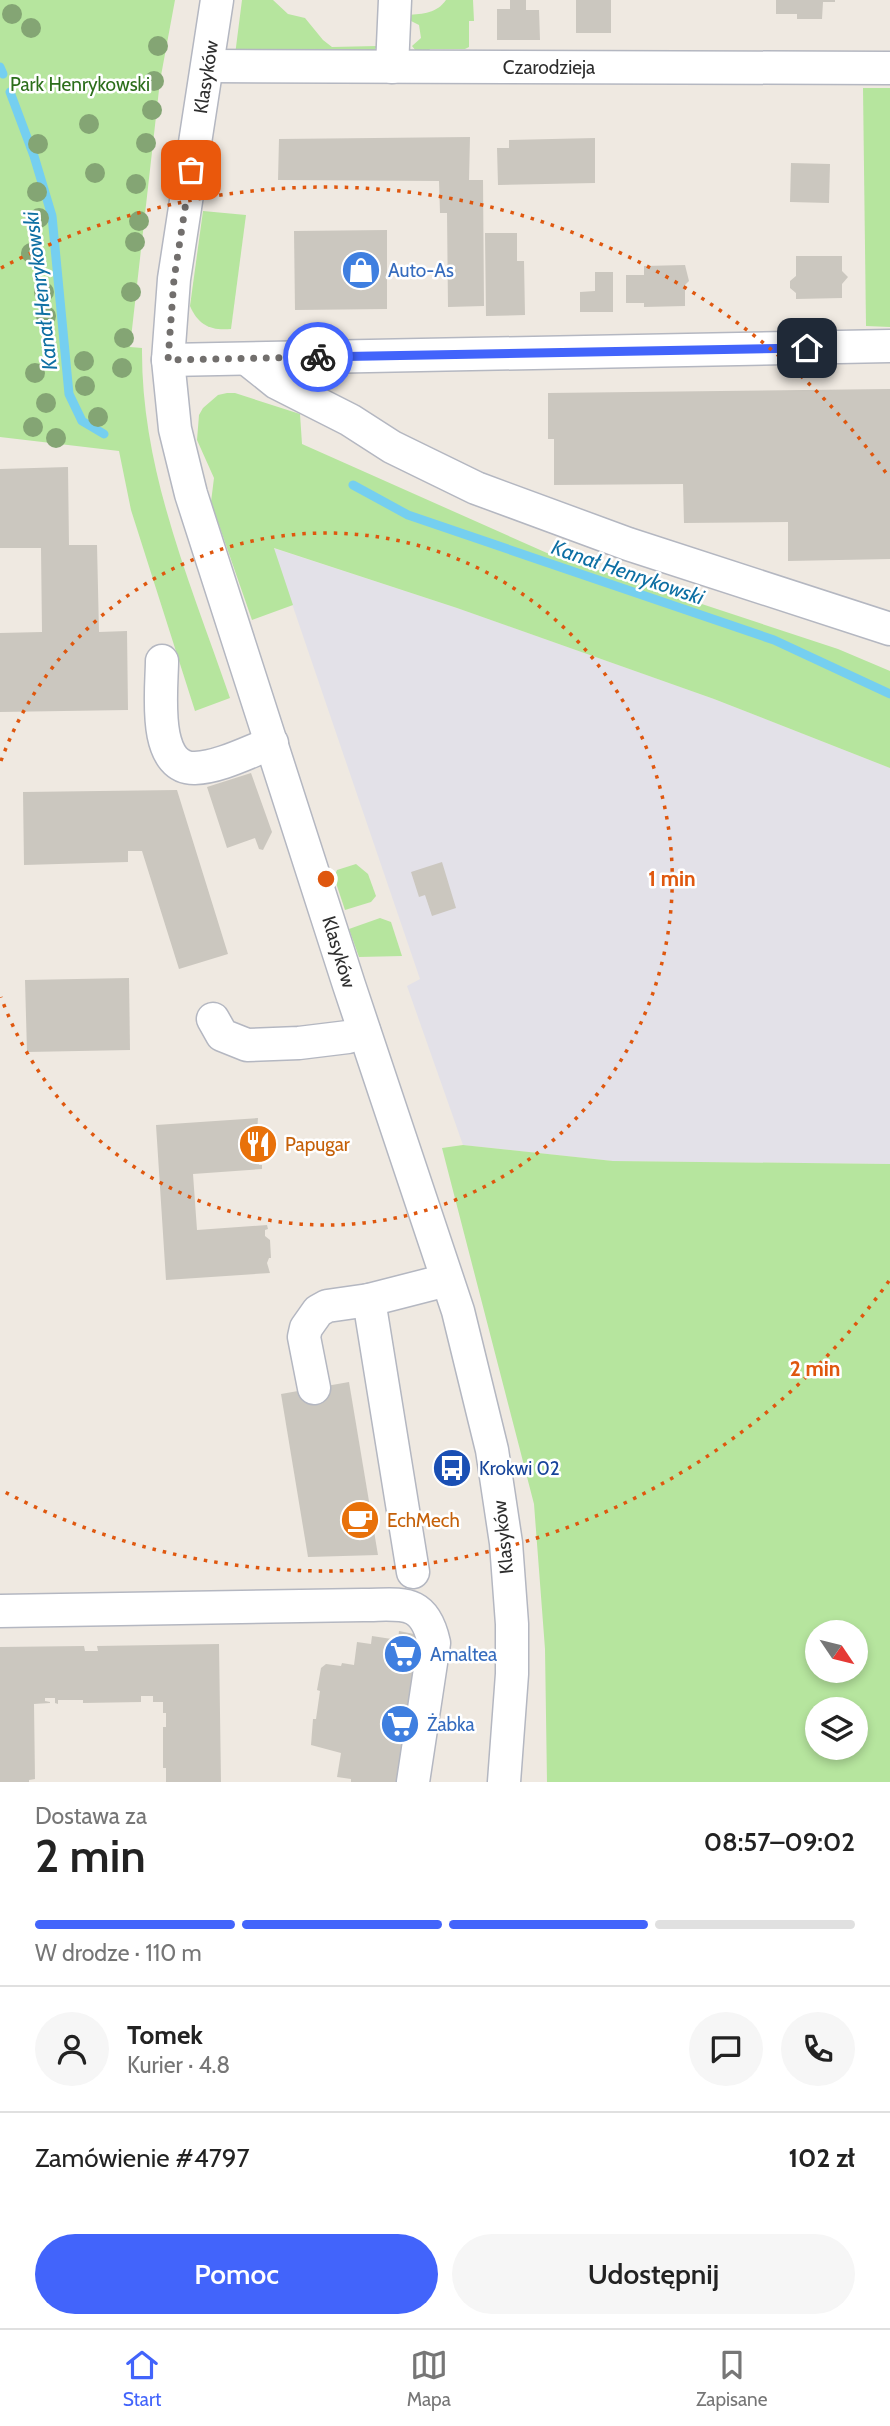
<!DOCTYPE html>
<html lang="pl">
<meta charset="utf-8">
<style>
:root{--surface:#fff;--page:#f6f6f6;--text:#222;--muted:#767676;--line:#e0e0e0;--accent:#4264fb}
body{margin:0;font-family:Cabin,sans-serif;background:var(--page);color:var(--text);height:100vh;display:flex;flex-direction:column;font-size:26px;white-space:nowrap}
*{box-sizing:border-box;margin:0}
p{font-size:23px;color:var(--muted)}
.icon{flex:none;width:38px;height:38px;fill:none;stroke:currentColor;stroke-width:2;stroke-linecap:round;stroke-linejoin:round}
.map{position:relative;height:1782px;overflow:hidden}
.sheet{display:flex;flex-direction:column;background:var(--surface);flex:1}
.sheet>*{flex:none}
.needle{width:46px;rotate:125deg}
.buttons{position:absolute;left:805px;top:1620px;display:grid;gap:14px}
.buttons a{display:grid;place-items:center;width:63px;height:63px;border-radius:50%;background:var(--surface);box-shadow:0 4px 10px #0003;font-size:35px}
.pin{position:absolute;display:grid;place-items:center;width:60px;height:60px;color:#fff;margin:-30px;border-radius:14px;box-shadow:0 4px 10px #0006}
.courier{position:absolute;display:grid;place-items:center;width:70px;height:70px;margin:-35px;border:5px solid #4264fb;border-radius:50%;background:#fff;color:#222;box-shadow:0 2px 9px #0007}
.summary em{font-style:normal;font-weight:600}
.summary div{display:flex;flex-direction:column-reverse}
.summary{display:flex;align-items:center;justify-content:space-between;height:119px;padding:0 35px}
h1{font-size:46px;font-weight:600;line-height:52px}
.bar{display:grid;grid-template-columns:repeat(4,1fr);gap:10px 7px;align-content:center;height:84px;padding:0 35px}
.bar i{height:9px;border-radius:5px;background:var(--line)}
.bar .selected{background:var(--accent)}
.bar p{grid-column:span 4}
.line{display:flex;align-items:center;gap:18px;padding:0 35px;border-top:2px solid var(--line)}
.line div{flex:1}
.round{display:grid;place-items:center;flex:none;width:74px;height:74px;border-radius:37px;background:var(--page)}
.action{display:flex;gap:14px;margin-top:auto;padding:14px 35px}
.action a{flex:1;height:80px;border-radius:42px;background:var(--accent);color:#fff;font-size:28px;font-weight:600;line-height:80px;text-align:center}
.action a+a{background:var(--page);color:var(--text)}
.tabs{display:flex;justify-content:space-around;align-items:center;height:98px;border-top:2px solid var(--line);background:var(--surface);font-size:19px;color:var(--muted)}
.tabs a{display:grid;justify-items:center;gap:4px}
.tabs .selected{color:var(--accent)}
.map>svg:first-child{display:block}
.industrial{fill:#e3e1e8}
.green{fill:#b6e59e;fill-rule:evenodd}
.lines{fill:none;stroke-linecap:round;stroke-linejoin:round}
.stream{stroke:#75cff0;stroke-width:9}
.building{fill:#cbc7bf}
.minor-casing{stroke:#b4b7c1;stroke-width:35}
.minor{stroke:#fff;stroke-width:32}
.tree{fill:#84a574}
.done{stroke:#726f6d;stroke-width:7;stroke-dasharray:0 12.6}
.route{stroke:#4264fb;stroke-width:9}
.ring{fill:none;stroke:#df570e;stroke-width:3.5;stroke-dasharray:3.5 7}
.labels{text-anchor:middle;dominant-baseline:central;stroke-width:5;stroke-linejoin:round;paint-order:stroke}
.street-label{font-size:19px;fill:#2e2e2e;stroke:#fff}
.park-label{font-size:19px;fill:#2c6e1b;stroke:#fff}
.shop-label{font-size:19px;fill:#366cbe;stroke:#fff;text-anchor:start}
.food-label{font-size:19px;fill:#c56008;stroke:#fff;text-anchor:start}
.transit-label{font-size:19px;fill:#164399;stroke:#fff;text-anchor:start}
.water-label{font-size:21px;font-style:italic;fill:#0d6fa3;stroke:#fff}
.centre{fill:#df570e;stroke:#fff;stroke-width:3.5}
.ring-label{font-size:21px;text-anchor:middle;font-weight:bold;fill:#df570e;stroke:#fff;stroke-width:5;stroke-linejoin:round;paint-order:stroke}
</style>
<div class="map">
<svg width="890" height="1782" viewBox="0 0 890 1782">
<rect width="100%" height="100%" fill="#efe9e1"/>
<path class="industrial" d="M273 548 457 608 714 699 890 768V1164L613 1161 463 1145 407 986 420 979Z"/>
<g class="green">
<path d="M0 0H175L160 81 130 347 142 348C141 471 191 584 230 698L195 711 131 510 119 451 0 437Z"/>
<path d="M242 0H273L288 14 305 18 323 40 332 47 377 46 374 51 235 55Z"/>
<path d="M446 0H473L474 21H469V47L465 49H430L427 54 416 51 412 46 421 38 419 25 409 20 408 15C423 14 437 13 446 0Z"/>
<path d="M863 88H890V327L866 326Z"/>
<path d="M203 211 246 215 231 329C211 331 198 325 190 306Z"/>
<path d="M227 393H235L300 414 302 444 547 553 838 649 890 671V768L714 699 457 608 274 548 293 605 252 620 211 502 214 478 197 440 199 415 203 408 218 395Z"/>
<path d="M356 864 368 874 376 896 371 902 345 910 334 877 337 870Z"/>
<path d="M380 918 391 922 402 956 359 957 349 929Z"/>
<path d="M463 1145 613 1161 890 1164V1782H547L545 1649 534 1504 442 1148ZM817 1633H856V1671H817ZM817 1710H856V1748H817Z"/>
</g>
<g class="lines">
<g class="stream">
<path d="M0 67 3 74"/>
<path d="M10 92 34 156 52 216 69 394 82 421 104 434"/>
<path d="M353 485 408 515 774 640 890 694"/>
</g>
</g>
<g class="building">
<path d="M510 0H526V10H539L540 40H497V9H510Z"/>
<rect x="576" y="0" width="35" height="33"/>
<path d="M776 0H835V2H823L822 19H797V14H776Z"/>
<path d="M470 137 469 180H483L484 306 448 307 447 213H440L439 181 278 180 279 139Z"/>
<path d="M595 138V183L498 185 497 148H509V140Z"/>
<path d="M791 163 830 164 829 203 790 202Z"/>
<path d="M387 230V309L295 310 294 231Z"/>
<path d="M485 233H517V261H524L525 315 486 316Z"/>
<path d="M796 256H842V271L848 277 842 284V298L796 299V293L790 288V281L796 276Z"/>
<path d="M685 265 689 281 685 285V306L644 307V303H626V275H644V266Z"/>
<path d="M595 272H613V312H580V292L595 291Z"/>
<path d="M890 389V559L788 561V522L684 523 683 484 554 485V439H548V393Z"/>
<path d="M68 467 69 545H97L99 632 127 631 128 710 0 712V633L42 632 41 548H0V469Z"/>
<path d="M251 773 272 832 263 850 259 849 255 838 227 848 207 787Z"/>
<path d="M177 790 228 954 179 969 142 851H128V862L24 865 23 792Z"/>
<path d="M442 862 456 908 432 916 425 895 419 897 411 872Z"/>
<path d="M129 978 130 1050 27 1052 25 980Z"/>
<path d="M258 1118 257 1132H259L260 1138H262L263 1149H260V1155H258L259 1165H262V1169L193 1174 197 1230 267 1225 268 1229 265 1230V1236L270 1240 271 1258H269L267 1263 270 1273 166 1280 156 1125Z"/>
<path d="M349 1382 378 1555 308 1557 281 1394Z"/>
<path d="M399 1631 419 1635 400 1782H351V1779L337 1777 341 1753 311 1745 313 1719H316L320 1691 317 1690 321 1668 326 1664 341 1666 342 1663 354 1665 357 1642 371 1644 372 1636 398 1640Z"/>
<path d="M219 1644 221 1782H166V1768H163V1727H166V1713H163V1702H153V1696H141V1702L83 1703V1700H58V1704L55 1703V1698H45V1701L50 1702V1703L34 1704 35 1779 29 1780V1782H0V1647L84 1646 85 1651H98L97 1646Z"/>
</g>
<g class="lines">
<g class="minor-casing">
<g id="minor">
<path d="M217 0 174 279 168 360 175 429 191 494 349 985 458 1311 492 1450 506 1543 512 1624V1674L504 1782"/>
<path d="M208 66 890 68"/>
<path d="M392 67 395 0"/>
<path d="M247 359 277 383 350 420 392 447 476 488 628 544 890 629"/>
<path d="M168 360 890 346"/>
<path d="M162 661C162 688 151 769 195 768 220 767 248 752 272 743"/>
<path d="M213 1019 222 1035 247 1045 299 1043 348 1037 364 1031"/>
<path d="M369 1300 413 1572"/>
<path d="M314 1388 304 1337 306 1328 318 1311 327 1306 369 1300 447 1280"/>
<path d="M0 1611 363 1605C401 1605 424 1597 434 1643L413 1782"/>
</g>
</g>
<use href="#minor" class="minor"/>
</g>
<g class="tree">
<circle cx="12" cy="14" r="10"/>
<circle cx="31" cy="28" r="10"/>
<circle cx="158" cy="46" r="10"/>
<circle cx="154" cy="81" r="10"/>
<circle cx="152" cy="110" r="10"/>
<circle cx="89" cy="124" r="10"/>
<circle cx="146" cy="143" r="10"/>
<circle cx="38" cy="144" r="10"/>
<circle cx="95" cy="173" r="10"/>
<circle cx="136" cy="184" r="10"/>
<circle cx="37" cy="192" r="10"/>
<circle cx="39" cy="218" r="10"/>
<circle cx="139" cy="221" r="10"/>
<circle cx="135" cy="242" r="10"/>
<circle cx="31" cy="253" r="10"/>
<circle cx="44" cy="292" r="10"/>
<circle cx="131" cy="292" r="10"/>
<circle cx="46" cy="316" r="10"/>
<circle cx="124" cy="338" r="10"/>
<circle cx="84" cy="361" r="10"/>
<circle cx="122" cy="368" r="10"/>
<circle cx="35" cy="373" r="10"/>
<circle cx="85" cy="386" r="10"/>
<circle cx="46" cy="403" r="10"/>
<circle cx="98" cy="417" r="10"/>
<circle cx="33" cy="427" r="10"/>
<circle cx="56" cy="438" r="10"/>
</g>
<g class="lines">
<path class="done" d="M191 170 174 279 168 360 318 357"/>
<path class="route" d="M318 357 807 348"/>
</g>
<g class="ring">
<path d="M1 761A346 346 0 1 1 1 997"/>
<path d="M889 1281A692 692 0 0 1 1 1490M1 268A692 692 0 0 1 889 477"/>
</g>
<defs>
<g id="shop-disc" transform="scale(2.0125)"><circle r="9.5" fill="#3f7fe0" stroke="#fff"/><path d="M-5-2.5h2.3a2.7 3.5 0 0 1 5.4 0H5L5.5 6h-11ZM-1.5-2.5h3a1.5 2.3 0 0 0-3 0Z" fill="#fff"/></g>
<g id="restaurant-disc" transform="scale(2.0125)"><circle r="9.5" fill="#e8710a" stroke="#fff"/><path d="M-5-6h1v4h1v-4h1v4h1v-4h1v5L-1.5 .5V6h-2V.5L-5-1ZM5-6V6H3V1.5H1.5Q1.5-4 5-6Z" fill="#fff"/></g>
<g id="bus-disc" transform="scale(2.0125)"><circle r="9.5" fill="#1a4fb4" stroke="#fff"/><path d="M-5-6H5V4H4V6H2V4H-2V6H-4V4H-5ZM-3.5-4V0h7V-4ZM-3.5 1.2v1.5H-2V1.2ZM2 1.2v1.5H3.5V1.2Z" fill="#fff"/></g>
<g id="cafe-disc" transform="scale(2.0125)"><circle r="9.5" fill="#e8710a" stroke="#fff"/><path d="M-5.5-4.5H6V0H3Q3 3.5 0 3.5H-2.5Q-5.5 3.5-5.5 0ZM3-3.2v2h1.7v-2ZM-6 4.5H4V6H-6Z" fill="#fff"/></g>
<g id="supermarket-disc" transform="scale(2.0125)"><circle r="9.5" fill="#3f7fe0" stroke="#fff"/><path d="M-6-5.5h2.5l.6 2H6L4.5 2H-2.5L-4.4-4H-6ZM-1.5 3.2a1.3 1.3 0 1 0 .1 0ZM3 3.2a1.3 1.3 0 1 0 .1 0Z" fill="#fff"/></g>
</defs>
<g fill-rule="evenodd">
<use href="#shop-disc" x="361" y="270"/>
<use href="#restaurant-disc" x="258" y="1144"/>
<use href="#bus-disc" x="452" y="1468"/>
<use href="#cafe-disc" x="360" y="1520"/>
<use href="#supermarket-disc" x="403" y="1654"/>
<use href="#supermarket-disc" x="400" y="1724"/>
</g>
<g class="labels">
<g class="street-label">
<text x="549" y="67">Czarodzieja</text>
<text transform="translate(206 77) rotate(-81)">Klasyków</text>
<text transform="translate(339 952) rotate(73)">Klasyków</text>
<text transform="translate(503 1537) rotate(-96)">Klasyków</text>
</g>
<g class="park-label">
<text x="80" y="84">Park Henrykowski</text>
</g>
<g class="shop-label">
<text x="388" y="270">Auto-As</text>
<text x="430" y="1654">Amaltea</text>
<text x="427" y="1724">Żabka</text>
</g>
<g class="food-label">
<text x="285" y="1144">Papugar</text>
<text x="387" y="1520">EchMech</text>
</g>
<g class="transit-label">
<text x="479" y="1468">Krokwi 02</text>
</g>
<g class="water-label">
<text transform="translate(40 291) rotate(-97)">Kanał Henrykowski</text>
<text transform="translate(628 572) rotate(19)">Kanał Henrykowski</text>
</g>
</g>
<circle cx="326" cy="879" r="10" class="centre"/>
<g class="ring-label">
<text x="672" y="886">1 min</text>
<text x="815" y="1376">2 min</text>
</g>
</svg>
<div class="buttons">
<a><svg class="needle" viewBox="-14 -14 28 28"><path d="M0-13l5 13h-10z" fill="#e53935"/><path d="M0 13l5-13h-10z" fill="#767676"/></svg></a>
<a><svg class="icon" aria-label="layers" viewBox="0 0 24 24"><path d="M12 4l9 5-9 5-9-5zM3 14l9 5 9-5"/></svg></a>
</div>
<div class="pin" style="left:191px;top:170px;background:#ea580c"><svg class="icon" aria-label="bag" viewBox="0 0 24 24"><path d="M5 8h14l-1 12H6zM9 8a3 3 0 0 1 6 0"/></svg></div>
<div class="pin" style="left:807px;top:348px;background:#1f2937"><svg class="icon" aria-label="home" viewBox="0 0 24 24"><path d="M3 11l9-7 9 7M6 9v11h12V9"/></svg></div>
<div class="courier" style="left:318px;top:357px"><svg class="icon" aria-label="bike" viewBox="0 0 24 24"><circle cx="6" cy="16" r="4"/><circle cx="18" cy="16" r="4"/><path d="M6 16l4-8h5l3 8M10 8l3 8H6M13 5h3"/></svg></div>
</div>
<section class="sheet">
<div class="summary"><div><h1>2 min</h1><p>Dostawa za</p></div><em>08:57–09:02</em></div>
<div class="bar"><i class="selected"></i><i class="selected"></i><i class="selected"></i><i></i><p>W drodze · 110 m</p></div>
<div class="line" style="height:126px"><a class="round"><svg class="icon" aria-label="person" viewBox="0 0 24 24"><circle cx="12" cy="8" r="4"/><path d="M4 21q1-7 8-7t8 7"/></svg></a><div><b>Tomek</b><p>Kurier · 4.8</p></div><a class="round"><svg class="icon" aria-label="chat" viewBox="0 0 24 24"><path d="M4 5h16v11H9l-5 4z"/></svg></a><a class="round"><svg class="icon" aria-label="phone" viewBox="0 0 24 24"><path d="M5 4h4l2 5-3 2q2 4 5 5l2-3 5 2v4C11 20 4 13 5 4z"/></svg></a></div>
<div class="line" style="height:91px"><div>Zamówienie #4797</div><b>102 zł</b></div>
<div class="action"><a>Pomoc</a><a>Udostępnij</a></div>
</section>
<nav class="tabs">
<a class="selected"><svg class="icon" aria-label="home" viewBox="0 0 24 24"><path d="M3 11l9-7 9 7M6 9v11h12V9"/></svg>Start</a>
<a><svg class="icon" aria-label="map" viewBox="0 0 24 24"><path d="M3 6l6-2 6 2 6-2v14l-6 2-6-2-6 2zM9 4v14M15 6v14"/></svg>Mapa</a>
<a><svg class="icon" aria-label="saved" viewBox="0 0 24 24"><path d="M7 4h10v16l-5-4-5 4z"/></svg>Zapisane</a>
</nav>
